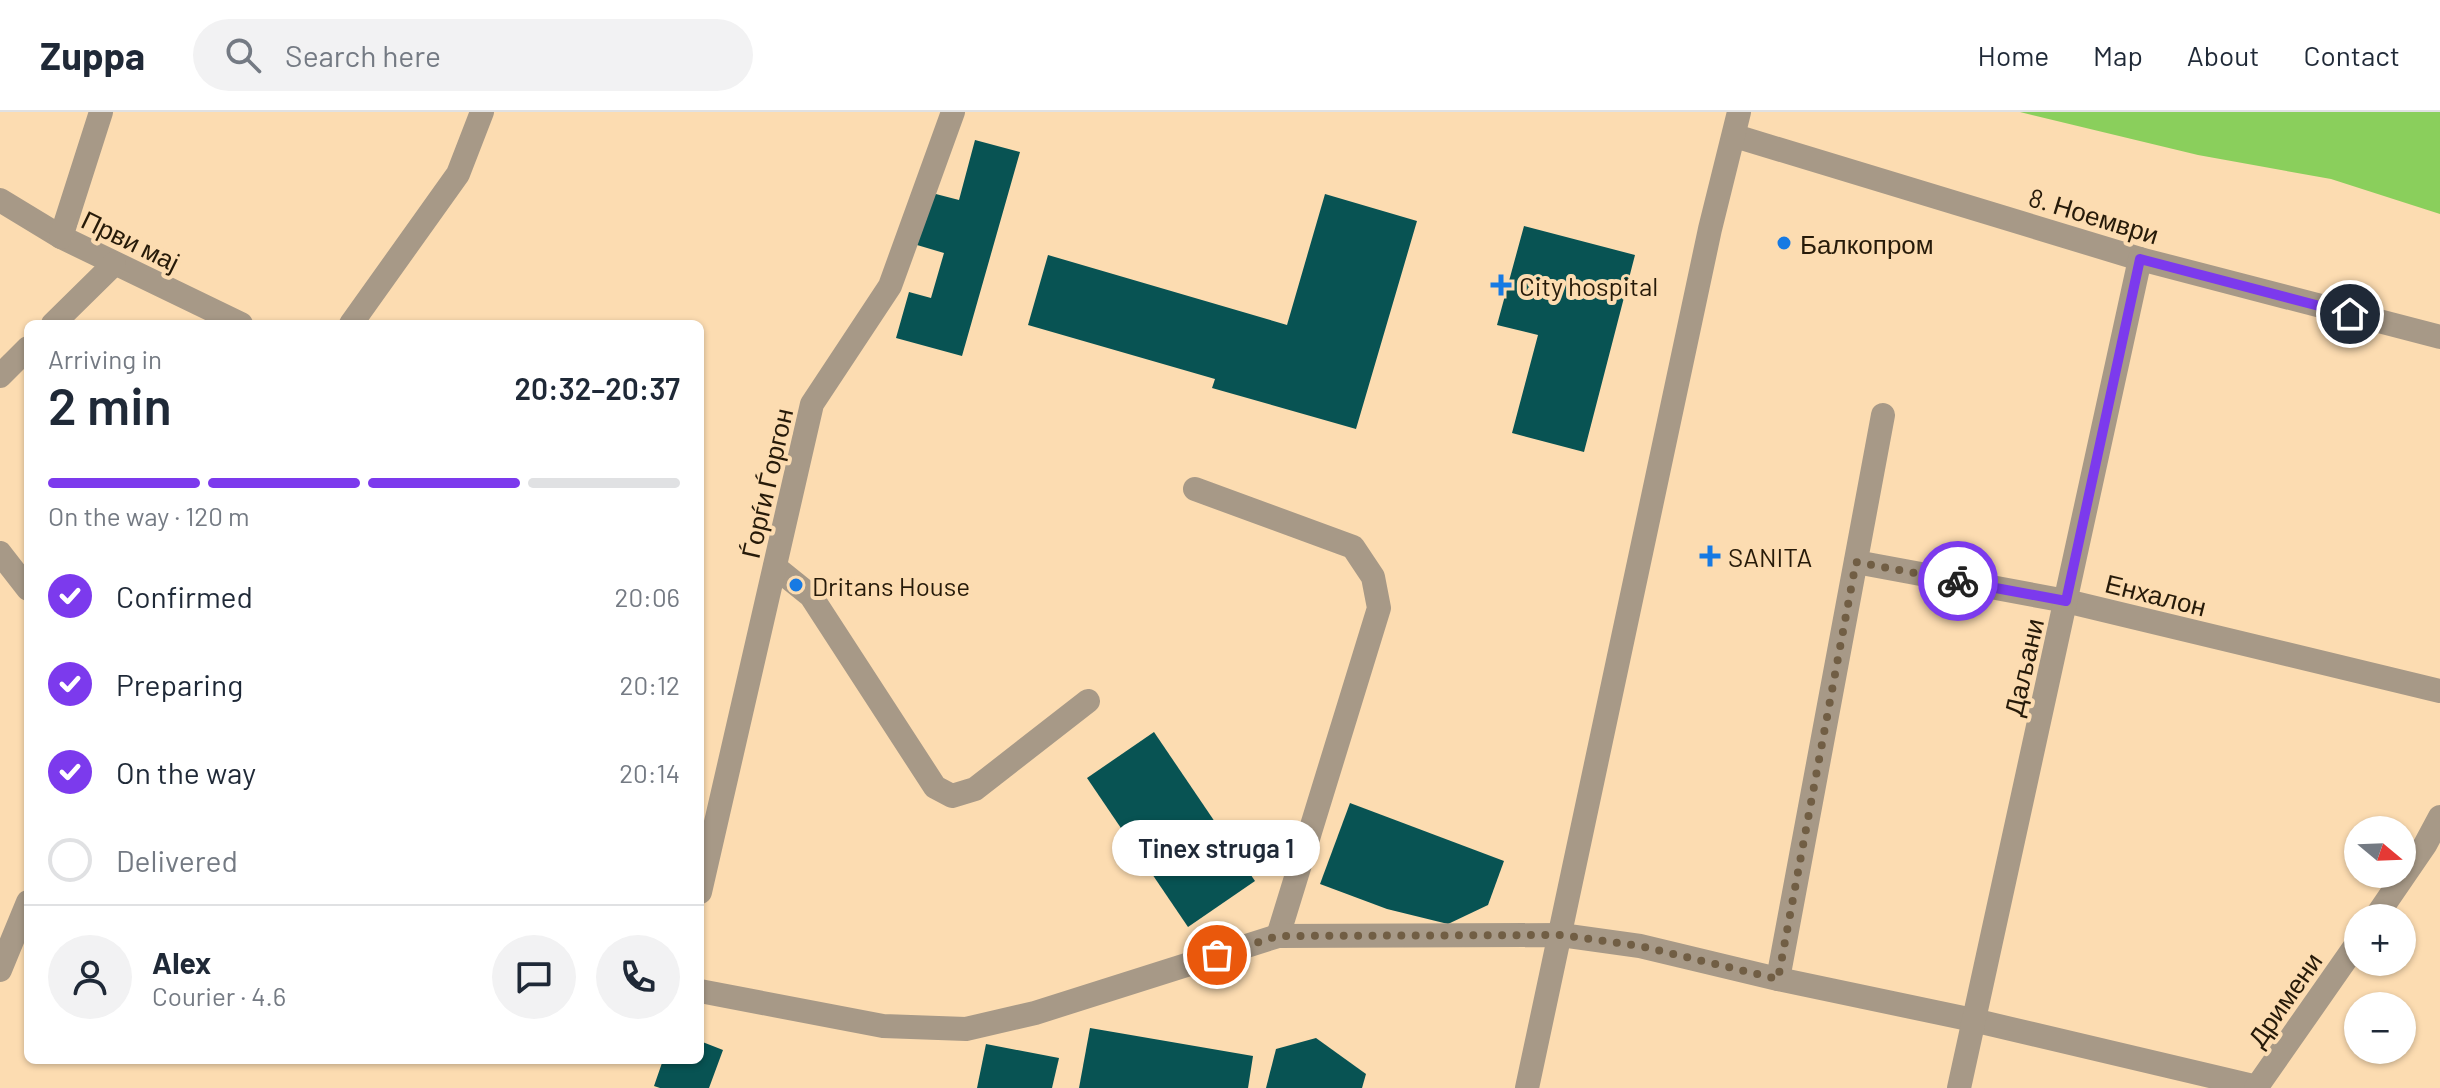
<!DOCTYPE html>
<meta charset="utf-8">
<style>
:root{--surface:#fff;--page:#f2f2f3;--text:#1f2937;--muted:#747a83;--line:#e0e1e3;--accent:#7c3aed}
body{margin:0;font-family:Barlow,sans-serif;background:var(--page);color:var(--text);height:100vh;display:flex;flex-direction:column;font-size:30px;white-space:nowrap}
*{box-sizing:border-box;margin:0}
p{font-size:26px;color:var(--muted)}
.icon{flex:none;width:44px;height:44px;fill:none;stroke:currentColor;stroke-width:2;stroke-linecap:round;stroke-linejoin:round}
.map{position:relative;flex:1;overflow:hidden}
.details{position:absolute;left:24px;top:208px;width:680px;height:744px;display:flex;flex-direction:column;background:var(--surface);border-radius:12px;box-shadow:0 2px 6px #0004}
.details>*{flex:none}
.needle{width:52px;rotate:109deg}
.tools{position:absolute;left:2344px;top:704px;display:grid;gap:16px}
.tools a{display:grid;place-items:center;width:72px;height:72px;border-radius:50%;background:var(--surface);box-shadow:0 2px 6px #0004;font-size:40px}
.pin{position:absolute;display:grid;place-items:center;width:68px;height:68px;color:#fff;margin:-34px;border:4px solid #fff;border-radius:50%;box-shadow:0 2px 8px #0007}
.courier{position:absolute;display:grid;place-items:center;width:80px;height:80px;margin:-40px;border:6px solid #7c3aed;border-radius:50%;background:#fff;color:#222;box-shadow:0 2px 10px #0007}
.bubble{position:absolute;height:56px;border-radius:28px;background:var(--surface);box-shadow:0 2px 6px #0004;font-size:26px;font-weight:600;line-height:56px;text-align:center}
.head em{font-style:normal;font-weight:600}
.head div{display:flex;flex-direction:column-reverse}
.head{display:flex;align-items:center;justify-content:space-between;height:136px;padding:0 24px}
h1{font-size:52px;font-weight:600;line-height:60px}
.bar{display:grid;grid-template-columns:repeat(4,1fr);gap:12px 8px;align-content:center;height:96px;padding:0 24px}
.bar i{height:10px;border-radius:6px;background:var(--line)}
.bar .selected{background:var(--accent)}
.bar p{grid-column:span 4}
.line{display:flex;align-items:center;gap:20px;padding:0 24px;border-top:2px solid var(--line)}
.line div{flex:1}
.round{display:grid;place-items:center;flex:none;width:84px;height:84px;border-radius:42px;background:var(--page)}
ol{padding:0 24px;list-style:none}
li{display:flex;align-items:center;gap:24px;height:88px}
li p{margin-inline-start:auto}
li .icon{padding:8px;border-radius:50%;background:var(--accent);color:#fff;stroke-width:4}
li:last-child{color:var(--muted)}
li i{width:44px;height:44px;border:4px solid var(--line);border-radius:50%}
header{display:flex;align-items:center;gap:48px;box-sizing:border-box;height:112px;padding:0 40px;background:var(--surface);border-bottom:2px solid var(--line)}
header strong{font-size:38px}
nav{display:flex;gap:44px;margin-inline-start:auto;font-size:28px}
.search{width:560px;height:72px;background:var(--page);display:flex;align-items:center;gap:20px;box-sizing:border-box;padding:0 28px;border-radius:44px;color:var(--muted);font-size:30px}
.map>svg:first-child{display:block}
.water{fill:#8acf5c}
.building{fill:#085353}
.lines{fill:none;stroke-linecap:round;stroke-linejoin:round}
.minor{stroke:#a79987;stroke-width:24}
.done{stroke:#715e44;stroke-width:8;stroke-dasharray:0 14.4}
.route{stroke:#7c3aed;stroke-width:10}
.poi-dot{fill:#177ae3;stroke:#fcdcb1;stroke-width:3}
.labels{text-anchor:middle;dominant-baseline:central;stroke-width:8;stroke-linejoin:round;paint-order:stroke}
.street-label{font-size:26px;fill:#261a09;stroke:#fcdcb1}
.poi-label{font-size:26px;fill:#261a09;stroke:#fcdcb1;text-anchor:start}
</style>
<header>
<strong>Zuppa</strong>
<div class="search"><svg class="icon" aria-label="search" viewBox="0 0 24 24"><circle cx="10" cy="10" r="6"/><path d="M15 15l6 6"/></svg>Search here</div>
<nav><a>Home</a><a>Map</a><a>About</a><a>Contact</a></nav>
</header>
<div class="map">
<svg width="2440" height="976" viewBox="0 0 2440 976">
<rect width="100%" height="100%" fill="#fcdcb1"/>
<path class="water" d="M2020 0H2440V102L2331 67 2198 43Z"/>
<g class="building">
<path d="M975 28 1020 40 962 244 896 226 909 180 931 186 944 141 917 133 932 81 959 88Z"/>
<path d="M1325 82 1417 109 1356 317 1212 276 1215 267 1028 213 1048 143 1287 213Z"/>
<path d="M1524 114 1635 143 1584 340 1512 321 1538 223 1497 213Z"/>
<path d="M1154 620 1255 769 1188 815 1087 666Z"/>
<path d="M1350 691 1504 749 1488 793 1448 812 1387 797 1320 772Z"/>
<path d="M1090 916 1253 944 1248 976H1079Z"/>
<path d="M1316 926 1366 962 1362 976H1266L1276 937Z"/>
<path d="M700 929 723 938 709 976H660L654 974 663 948H700Z"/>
<path d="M986 932 1059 946 1052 976H977Z"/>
</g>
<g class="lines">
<g class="minor">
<path d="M1735 24 2140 147 2440 225"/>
<path d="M0 88 61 125 241 212"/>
<path d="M61 125 101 0"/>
<path d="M53 212 114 152"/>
<path d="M351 212 458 62 482 0"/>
<path d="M0 264 28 236"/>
<path d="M1195 377 1353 435 1373 465 1379 496 1278 824"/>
<path d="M0 441 28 477"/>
<path d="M1856 450 2066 489 2440 579"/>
<path d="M775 455 811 484 935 675 952 684 975 677 1088 589"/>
<path d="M700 780 812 292 890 174 953 0"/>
<path d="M2375 806 2425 733 2440 705"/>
<path d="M0 858 28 790"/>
<path d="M1778 867 1883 303"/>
<path d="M700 879 883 914 966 917 1035 901 1278 824 1561 823 1640 834 1778 867 1973 908 2257 975"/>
<path d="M1527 976 1710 117 1739 0"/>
<path d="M1959 976 2140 147"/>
<path d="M2256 976 2358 830"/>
</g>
</g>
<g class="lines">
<path class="done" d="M1217 843 1278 824 1561 823 1640 834 1778 867 1856 450 1958 469"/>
<path class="route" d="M1958 469 2066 489 2140 147 2350 202"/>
</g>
<g class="poi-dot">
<circle cx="1784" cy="131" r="8"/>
<path d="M1497 161h8v8h8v8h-8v8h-8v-8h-8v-8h8z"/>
<path d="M1706 432h8v8h8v8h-8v8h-8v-8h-8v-8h8z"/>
<circle cx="796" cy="473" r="8"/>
</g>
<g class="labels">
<g class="street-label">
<text transform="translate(2094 103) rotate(17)">8. Ноември</text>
<text transform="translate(131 128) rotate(26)">Први мај</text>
<text transform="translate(766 371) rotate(-77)">Ѓорѓи Ѓоргон</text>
<text transform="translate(2156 482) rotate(14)">Енхалон</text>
<text transform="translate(2023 555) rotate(-77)">Даљани</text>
<text transform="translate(2284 887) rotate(-55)">Дримени</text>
</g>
<g class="poi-label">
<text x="1800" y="131">Балкопром</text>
<text x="1519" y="173">City hospital</text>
<text x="1728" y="444">SANITA</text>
<text x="812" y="473">Dritans House</text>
</g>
</g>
</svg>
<div class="tools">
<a><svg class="needle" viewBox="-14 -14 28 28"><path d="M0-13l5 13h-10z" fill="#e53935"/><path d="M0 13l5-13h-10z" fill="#747a83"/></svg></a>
<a>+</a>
<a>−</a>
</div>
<div class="pin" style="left:1217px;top:843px;background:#ea580c"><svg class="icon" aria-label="bag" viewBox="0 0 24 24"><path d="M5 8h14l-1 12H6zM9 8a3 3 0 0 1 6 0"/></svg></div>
<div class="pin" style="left:2350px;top:202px;background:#1f2937"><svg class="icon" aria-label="home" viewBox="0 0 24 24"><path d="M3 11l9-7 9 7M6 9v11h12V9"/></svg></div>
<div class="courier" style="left:1958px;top:469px"><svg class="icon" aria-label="bike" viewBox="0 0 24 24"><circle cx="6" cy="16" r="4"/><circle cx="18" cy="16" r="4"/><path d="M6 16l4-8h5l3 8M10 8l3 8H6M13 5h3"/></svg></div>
<div class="bubble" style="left:1112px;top:708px;width:208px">Tinex struga 1</div>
<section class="details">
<div class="head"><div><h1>2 min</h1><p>Arriving in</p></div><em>20:32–20:37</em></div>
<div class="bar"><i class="selected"></i><i class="selected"></i><i class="selected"></i><i></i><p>On the way · 120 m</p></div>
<ol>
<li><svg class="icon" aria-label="check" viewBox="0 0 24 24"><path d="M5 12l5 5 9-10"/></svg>Confirmed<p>20:06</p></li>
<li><svg class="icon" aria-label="check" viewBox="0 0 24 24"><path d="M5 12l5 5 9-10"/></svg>Preparing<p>20:12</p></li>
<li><svg class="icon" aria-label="check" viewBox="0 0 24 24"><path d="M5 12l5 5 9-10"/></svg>On the way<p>20:14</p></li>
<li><i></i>Delivered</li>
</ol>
<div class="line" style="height:144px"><a class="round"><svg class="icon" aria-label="person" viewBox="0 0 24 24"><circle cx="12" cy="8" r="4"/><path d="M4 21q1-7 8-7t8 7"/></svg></a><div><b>Alex</b><p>Courier · 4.6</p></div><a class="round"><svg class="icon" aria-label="chat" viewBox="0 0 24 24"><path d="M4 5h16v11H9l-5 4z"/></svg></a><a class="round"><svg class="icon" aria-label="phone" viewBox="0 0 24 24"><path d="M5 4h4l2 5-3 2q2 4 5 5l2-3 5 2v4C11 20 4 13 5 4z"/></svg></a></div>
</section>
</div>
